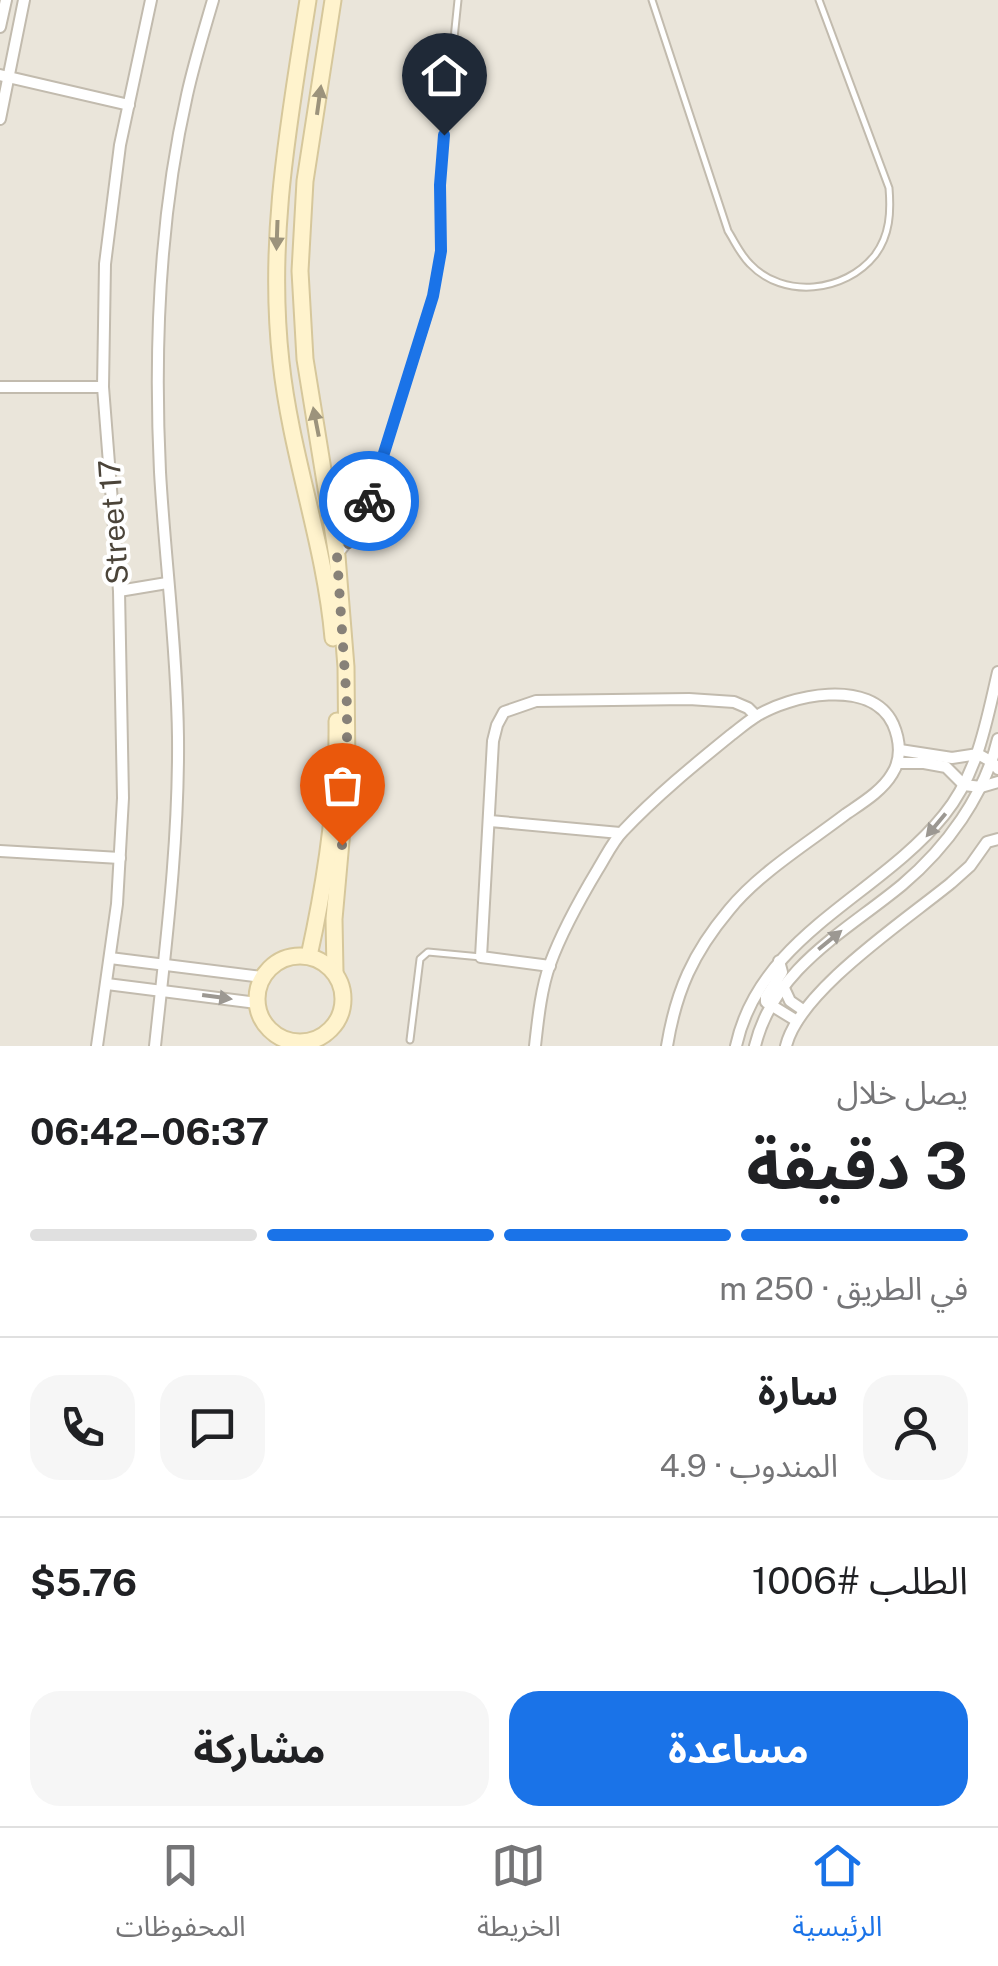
<!DOCTYPE html>
<html lang="ar">
<meta charset="utf-8">
<style>
:root{--surface:#fff;--page:#f6f6f6;--text:#202124;--muted:#757577;--line:#e0e0e0;--accent:#1a73e8}
body{margin:0;font-family:"Public Sans","Noto Sans Arabic",sans-serif;background:var(--page);color:var(--text);direction:rtl;height:100vh;display:flex;flex-direction:column;font-size:38px;white-space:nowrap}
*{box-sizing:border-box;margin:0}
p{font-size:32px;color:var(--muted)}
.icon{flex:none;width:55px;height:55px;fill:none;stroke:currentColor;stroke-width:2;stroke-linecap:round;stroke-linejoin:round}
.map{position:relative;height:1046px;overflow:hidden;direction:ltr}
.sheet{display:flex;flex-direction:column;background:var(--surface);flex:1}
.sheet>*{flex:none}
.pin{position:absolute;display:grid;place-items:center;width:85px;height:85px;color:#fff;margin:-102px -42px;border-radius:50% 50% 50% 0;rotate:-45deg;box-shadow:0 0 10px #0007}
.pin .icon{rotate:45deg}
.courier{position:absolute;display:grid;place-items:center;width:100px;height:100px;margin:-50px;border:8px solid #1a73e8;border-radius:50%;background:#fff;color:#222;box-shadow:0 2px 12px #0007}
.headline em{font-style:normal;font-weight:700}
.headline div{display:flex;flex-direction:column-reverse}
.headline{display:flex;align-items:center;justify-content:space-between;height:170px;padding:0 30px}
h1{font-size:65px;font-weight:700;line-height:75px}
.bar{display:grid;grid-template-columns:repeat(4,1fr);gap:15px 10px;align-content:center;height:120px;padding:0 30px}
.bar i{height:12px;border-radius:8px;background:var(--line)}
.bar .selected{background:var(--accent)}
.bar p{grid-column:span 4}
.line{display:flex;align-items:center;gap:25px;padding:0 30px;border-top:2px solid var(--line)}
.line div{flex:1}
.round{display:grid;place-items:center;flex:none;width:105px;height:105px;border-radius:30px;background:var(--page)}
.cta{display:flex;gap:20px;margin-top:auto;padding:20px 30px}
.cta a{flex:1;height:115px;border-radius:30px;background:var(--accent);color:#fff;font-size:40px;font-weight:700;line-height:115px;text-align:center}
.cta a+a{background:var(--page);color:var(--text)}
.tabs{display:flex;justify-content:space-around;align-items:center;height:140px;border-top:2px solid var(--line);background:var(--surface);font-size:28px;color:var(--muted)}
.tabs a{display:grid;justify-items:center;gap:5px}
.tabs .selected{color:var(--accent)}
.map>svg:first-child{display:block}
.residential{fill:#eae5da}
.lines{fill:none;stroke-linecap:round;stroke-linejoin:round}
.lane-casing{stroke:#c2bbae;stroke-width:9}
.street-casing{stroke:#c2bbae;stroke-width:14}
.secondary-casing{stroke:#d6c79b;stroke-width:19}
.lane{stroke:#fff;stroke-width:5}
.street{stroke:#fff;stroke-width:10}
.secondary{stroke:#fff3cd;stroke-width:15}
.oneway{fill:#9c937c}
.oneway2{fill:#9c9892}
.done{stroke:#878178;stroke-width:10;stroke-dasharray:0 18}
.route{stroke:#1a73e8;stroke-width:12}
.labels{text-anchor:middle;dominant-baseline:central;stroke-width:8;stroke-linejoin:round;paint-order:stroke}
.street-label{font-size:30px;fill:#4b4439;stroke:#fff}
</style>
<div class="map">
<svg width="998" height="1046" viewBox="0 0 998 1046">
<rect width="100%" height="100%" fill="#f6f3ec"/>
<rect class="residential" x="0" y="0" width="998" height="1046"/>
<g class="lines">
<g class="lane-casing">
<g id="lane">
<path d="M652 0 728 231C735 242 740 254 750 264 783 299 845 293 875 255 890 235 891 212 889 188L819 0"/>
<path d="M342 552 360 530 428 316 438 273 441 251 440 185 444 135 458 0"/>
<path d="M410 1040 420 959 428 952 481 957"/>
</g>
</g>
<g class="street-casing">
<g id="street">
<path d="M0 27 6 0"/>
<path d="M0 75 129 105"/>
<path d="M0 119 24 0"/>
<path d="M0 387H103"/>
<path d="M119 591 167 583"/>
<path d="M900 750 952 758 978 754 992 762 998 769"/>
<path d="M898 763H924L946 767 964 785 981 787 998 782"/>
<path d="M490 821 620 833"/>
<path d="M0 851 120 858"/>
<path d="M110 958 262 977"/>
<path d="M779 961 782 972 766 997V1002L797 1021"/>
<path d="M550 966 481 957 493 741 497 725 504 712 536 701 689 699 734 702 748 708 756 716"/>
<path d="M107 984 257 1003"/>
<path d="M783 986 790 1001 803 1010"/>
<path d="M97 1046 117 904 123 798 119 591 103 387 105 264 120 145 151 0"/>
<path d="M155 1046C166 943 179 841 178 737 177 648 165 560 160 472 154 347 159 218 187 95 194 63 204 31 213 0"/>
<path d="M535 1046C538 1019 541 989 550 964 562 931 580 899 598 869 606 856 613 841 623 831 656 796 694 765 731 735 739 729 747 722 755 717 789 695 871 677 893 724 900 740 902 759 892 774 882 791 862 803 846 814 808 843 759 873 729 910 693 953 676 991 667 1046"/>
<path d="M736 1046C760 935 879 896 944 815 978 773 986 723 998 672"/>
<path d="M755 1046C774 968 845 932 902 885 947 847 984 796 998 739"/>
<path d="M786 1046C799 991 906 920 951 883L970 866 987 842 998 839"/>
</g>
</g>
<g class="secondary-casing">
<g id="secondary">
<path d="M308 0C289 122 267 238 281 362 291 456 325 545 333 638"/>
<path d="M333 0 305 181 300 271 305 359 337 556 346 667 347 775 334 919 335 972"/>
<circle cx="300" cy="999" r="43"/>
<path d="M309 956C326 879 338 800 337 721"/>
</g>
</g>
<use href="#lane" class="lane"/>
<use href="#street" class="street"/>
<use href="#secondary" class="secondary"/>
</g>
<defs><path id="oneway-solid" d="M-6-.8H1V-3.2L6.5 0L1 3.2V.8H-6Z" transform="scale(2.5)"/></defs>
<g class="oneway">
<use href="#oneway-solid" transform="translate(319 100) rotate(-82)"/>
<use href="#oneway-solid" transform="translate(277 235) rotate(92)"/>
<use href="#oneway-solid" transform="translate(316 422) rotate(-101)"/>
</g>
<g class="oneway2">
<use href="#oneway-solid" transform="translate(936 825) rotate(130)"/>
<use href="#oneway-solid" transform="translate(830 940) rotate(-39)"/>
<use href="#oneway-solid" transform="translate(217 997) rotate(8)"/>
</g>
<g class="lines">
<path class="done" d="M342 845 347 775V705L337 556C357 538 361 527 369 501"/>
<path class="route" d="M369 501 433 296 441 251 440 185 444 135"/>
</g>
<g class="labels">
<g class="street-label">
<text transform="translate(113 522) rotate(-94)">Street 17</text>
</g>
</g>
</svg>
<div class="pin" style="left:342px;top:845px;background:#ea580c"><svg class="icon" aria-label="bag" viewBox="0 0 24 24"><path d="M5 8h14l-1 12H6zM9 8a3 3 0 0 1 6 0"/></svg></div>
<div class="pin" style="left:444px;top:135px;background:#1f2937"><svg class="icon" aria-label="home" viewBox="0 0 24 24"><path d="M3 11l9-7 9 7M6 9v11h12V9"/></svg></div>
<div class="courier" style="left:369px;top:501px"><svg class="icon" aria-label="bike" viewBox="0 0 24 24"><circle cx="6" cy="16" r="4"/><circle cx="18" cy="16" r="4"/><path d="M6 16l4-8h5l3 8M10 8l3 8H6M13 5h3"/></svg></div>
</div>
<section class="sheet">
<div class="headline"><div><h1>3 دقيقة</h1><p>يصل خلال</p></div><em>06:37–06:42</em></div>
<div class="bar"><i class="selected"></i><i class="selected"></i><i class="selected"></i><i></i><p>في الطريق · 250 m</p></div>
<div class="line" style="height:180px"><a class="round"><svg class="icon" aria-label="person" viewBox="0 0 24 24"><circle cx="12" cy="8" r="4"/><path d="M4 21q1-7 8-7t8 7"/></svg></a><div><b>سارة</b><p>المندوب · 4.9</p></div><a class="round"><svg class="icon" aria-label="chat" viewBox="0 0 24 24"><path d="M4 5h16v11H9l-5 4z"/></svg></a><a class="round"><svg class="icon" aria-label="phone" viewBox="0 0 24 24"><path d="M5 4h4l2 5-3 2q2 4 5 5l2-3 5 2v4C11 20 4 13 5 4z"/></svg></a></div>
<div class="line" style="height:130px"><div>الطلب #1006</div><b>$5.76</b></div>
<div class="cta"><a>مساعدة</a><a>مشاركة</a></div>
</section>
<nav class="tabs">
<a class="selected"><svg class="icon" aria-label="home" viewBox="0 0 24 24"><path d="M3 11l9-7 9 7M6 9v11h12V9"/></svg>الرئيسية</a>
<a><svg class="icon" aria-label="map" viewBox="0 0 24 24"><path d="M3 6l6-2 6 2 6-2v14l-6 2-6-2-6 2zM9 4v14M15 6v14"/></svg>الخريطة</a>
<a><svg class="icon" aria-label="saved" viewBox="0 0 24 24"><path d="M7 4h10v16l-5-4-5 4z"/></svg>المحفوظات</a>
</nav>
